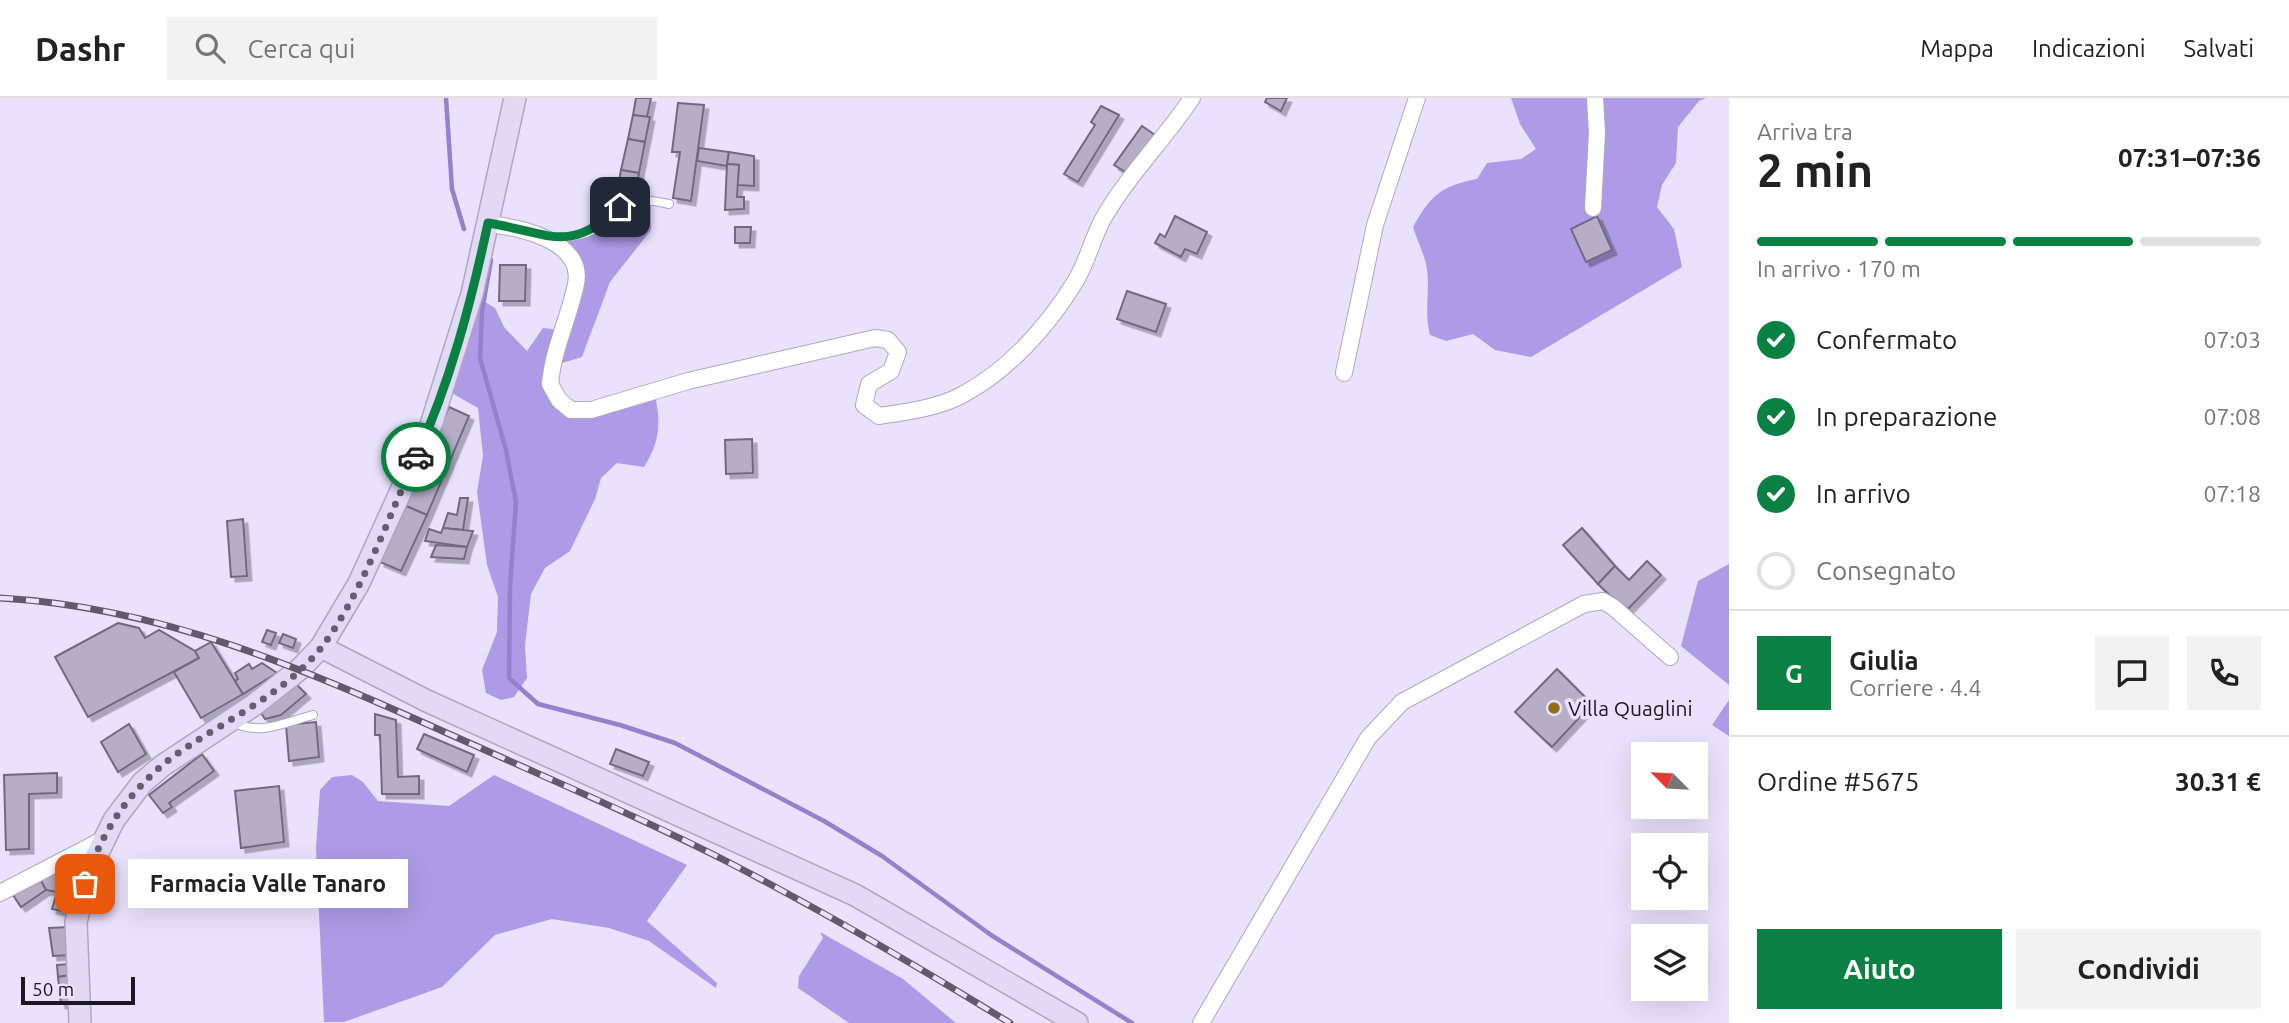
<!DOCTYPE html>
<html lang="it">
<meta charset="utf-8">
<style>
:root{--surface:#fff;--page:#f2f2f2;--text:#222;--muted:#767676;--line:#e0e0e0;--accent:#0b8043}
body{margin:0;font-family:Ubuntu,sans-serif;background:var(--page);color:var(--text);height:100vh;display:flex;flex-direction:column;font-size:26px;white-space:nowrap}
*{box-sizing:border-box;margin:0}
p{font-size:23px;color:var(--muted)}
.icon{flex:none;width:38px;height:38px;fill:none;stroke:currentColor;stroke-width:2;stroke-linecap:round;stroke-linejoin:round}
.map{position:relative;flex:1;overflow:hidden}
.details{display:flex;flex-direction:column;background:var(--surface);width:560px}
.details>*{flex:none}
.needle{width:46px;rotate:294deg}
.tools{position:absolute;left:1631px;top:644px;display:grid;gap:14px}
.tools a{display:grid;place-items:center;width:77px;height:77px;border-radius:0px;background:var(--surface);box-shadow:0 7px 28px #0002;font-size:35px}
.scale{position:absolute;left:21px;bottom:18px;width:114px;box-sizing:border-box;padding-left:7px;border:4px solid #1a1821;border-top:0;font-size:19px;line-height:24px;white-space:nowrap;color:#1a1821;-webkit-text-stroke:5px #e8e2fc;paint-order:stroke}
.pin{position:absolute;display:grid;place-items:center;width:60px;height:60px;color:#fff;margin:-30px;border-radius:14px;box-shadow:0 4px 10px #0006}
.courier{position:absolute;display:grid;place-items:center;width:70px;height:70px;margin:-35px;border:5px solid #0b8043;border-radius:50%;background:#fff;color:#222;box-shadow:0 2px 9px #0007}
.bubble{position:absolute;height:49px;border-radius:0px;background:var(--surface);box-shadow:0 7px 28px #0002;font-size:23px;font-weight:700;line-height:49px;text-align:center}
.summary em{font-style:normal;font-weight:700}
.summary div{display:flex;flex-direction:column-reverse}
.summary{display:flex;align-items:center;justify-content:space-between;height:119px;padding:0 28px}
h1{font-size:46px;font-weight:700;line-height:52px}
.bar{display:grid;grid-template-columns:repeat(4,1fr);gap:10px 7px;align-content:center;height:84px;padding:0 28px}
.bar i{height:9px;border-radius:5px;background:var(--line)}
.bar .selected{background:var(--accent)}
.bar p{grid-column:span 4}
.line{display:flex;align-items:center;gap:18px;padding:0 28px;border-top:2px solid var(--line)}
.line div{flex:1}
.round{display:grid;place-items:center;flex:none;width:74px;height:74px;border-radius:0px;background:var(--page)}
ol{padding:0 28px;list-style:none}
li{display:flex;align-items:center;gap:21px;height:77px}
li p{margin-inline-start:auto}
li .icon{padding:7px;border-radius:50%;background:var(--accent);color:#fff;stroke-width:4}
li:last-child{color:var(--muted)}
li i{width:38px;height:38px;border:4px solid var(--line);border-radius:50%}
.action{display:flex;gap:14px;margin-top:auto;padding:14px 28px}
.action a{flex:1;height:80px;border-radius:0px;background:var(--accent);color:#fff;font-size:28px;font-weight:700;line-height:80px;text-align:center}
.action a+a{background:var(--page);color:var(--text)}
header{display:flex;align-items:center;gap:42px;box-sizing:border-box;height:98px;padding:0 35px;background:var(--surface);border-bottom:2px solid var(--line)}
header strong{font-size:33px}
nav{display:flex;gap:38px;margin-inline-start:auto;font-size:24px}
.search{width:490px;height:63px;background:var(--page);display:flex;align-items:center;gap:18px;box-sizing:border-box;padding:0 24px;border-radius:0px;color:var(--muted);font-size:26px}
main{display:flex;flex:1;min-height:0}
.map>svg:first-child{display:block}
.forest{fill:#af9ae7}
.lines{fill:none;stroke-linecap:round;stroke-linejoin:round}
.stream{stroke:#9480cb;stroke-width:4.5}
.building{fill:#b4afc7;stroke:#706b81;stroke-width:2;filter:url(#shadow)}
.lane-casing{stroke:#ada8c0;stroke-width:10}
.street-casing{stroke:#ada8c0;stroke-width:18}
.secondary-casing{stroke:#ada8c0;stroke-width:24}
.lane{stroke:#fff;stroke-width:8}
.street{stroke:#fff;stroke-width:16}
.secondary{stroke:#e1d9f5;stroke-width:21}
.rail-casing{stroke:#5f5b6a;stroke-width:7}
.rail{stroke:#e8e2fc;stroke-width:4.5;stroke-dasharray:13;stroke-linecap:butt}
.done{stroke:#625f6e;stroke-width:7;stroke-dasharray:0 12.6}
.route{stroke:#0b8043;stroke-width:9}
.poi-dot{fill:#916f15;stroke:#e8e2fc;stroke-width:2.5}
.labels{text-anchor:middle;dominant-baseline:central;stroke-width:7;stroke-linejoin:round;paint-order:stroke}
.poi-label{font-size:21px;fill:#1a1821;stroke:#e8e2fc;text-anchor:start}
</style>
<header>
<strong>Dashr</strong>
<div class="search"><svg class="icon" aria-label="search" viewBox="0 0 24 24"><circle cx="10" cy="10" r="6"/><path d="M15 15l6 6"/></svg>Cerca qui</div>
<nav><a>Mappa</a><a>Indicazioni</a><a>Salvati</a></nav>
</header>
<main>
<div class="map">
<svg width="1729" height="925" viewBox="0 0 1729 925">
<defs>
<filter id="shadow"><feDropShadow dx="4.5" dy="4.5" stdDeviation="0" flood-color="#0004"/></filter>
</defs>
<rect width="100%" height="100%" fill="#e8e2fc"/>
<g class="forest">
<path d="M1511 0H1706L1699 3 1678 29 1676 65 1662 87 1657 109 1674 131 1682 169 1531 259 1495 252 1473 236 1446 243 1430 237C1424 216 1430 194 1427 171 1425 157 1417 143 1413 129 1431 97 1441 88 1477 81L1487 65 1521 61 1536 51 1520 26Z"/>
<path d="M651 102V132L610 184 582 259 552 268 550 285 571 312 654 293C661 322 661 343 644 369L617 365 601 380 595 401 570 453 545 470 531 496 525 548 527 580 514 599 501 602 486 595 482 572 497 534 498 499 487 467 477 394 483 358 478 310 443 290 472 196 495 210 504 229 527 253 543 230 561 232 575 170 547 140 584 135 620 109Z"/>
<path d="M1729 466V587L1681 548 1698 483Z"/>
<path d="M1729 602V638L1712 627Z"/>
<path d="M352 677 363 684 378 703 449 708 494 677 687 767 647 823 717 885 716 890 649 843 609 830 552 821 495 837 442 889 344 924H324L316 749 320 692 332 679Z"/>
<path d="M820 834 903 881 956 925H849L798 890 799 878 823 840Z"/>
</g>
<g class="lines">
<g class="stream">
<path d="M446 0 452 91 464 131"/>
<path d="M491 162 482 213 480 260 506 352 516 404 510 488 509 580 538 606 620 627 675 645 824 723 882 758 991 837 1132 925"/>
</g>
</g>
<g class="building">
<path d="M636 0H651L647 19 633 17Z"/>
<path d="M1267 0H1287L1281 13 1265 4Z"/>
<path d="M678 5 704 7 691 103 673 100 680 54H672Z"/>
<path d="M1101 8 1119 17 1078 84 1064 76 1095 27 1091 24Z"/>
<path d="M633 17 650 19 645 44 628 41Z"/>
<path d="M1142 28 1155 37 1127 75 1114 67Z"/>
<path d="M628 41 645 44 639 75 621 72Z"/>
<path d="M699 50 729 54 727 68 697 63Z"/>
<path d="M729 54 754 58V88L737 87 739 67 727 66Z"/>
<path d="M727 66 739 67 737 99H744V111L725 112Z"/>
<path d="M621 72 639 75 635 97 617 93Z"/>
<path d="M1175 118 1207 134 1197 156 1185 151 1181 159 1155 145 1160 136 1165 139Z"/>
<path d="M1597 118 1612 152 1586 164 1571 131Z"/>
<path d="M735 129H751L750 145H735Z"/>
<path d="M500 167H526L525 203H499Z"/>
<path d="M1127 193 1166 206 1156 234 1117 221Z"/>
<path d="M449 309 469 318 427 417 406 408Z"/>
<path d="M752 341 753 375 726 376 725 342Z"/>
<path d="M460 400H468L463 432 443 430 448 415 457 417Z"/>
<path d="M406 408 427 417 401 473 380 464Z"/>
<path d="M243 421 247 478 231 479 227 423Z"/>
<path d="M443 430 473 433 467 449 425 443 429 431 441 435Z"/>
<path d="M1582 430 1615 468 1598 486 1563 447Z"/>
<path d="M436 447 467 449 464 461 431 459Z"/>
<path d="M1647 463 1661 477 1626 513 1598 486 1615 468 1629 482Z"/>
<path d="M118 525 139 530 145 540 159 532 195 553 199 560 88 619 55 559Z"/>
<path d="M267 532 276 535 271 547 262 544Z"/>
<path d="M283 536 296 541 293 550 279 545Z"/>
<path d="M211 544 243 596 201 620 174 574 199 560 195 553Z"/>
<path d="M262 565 277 575 243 596 235 583 238 581 235 575 249 566 252 571Z"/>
<path d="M1557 571 1592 606 1552 649 1515 614Z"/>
<path d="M293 583 306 596 281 617 265 621 259 612Z"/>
<path d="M375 616 396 622 398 679 419 678V696H382L380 637H375Z"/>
<path d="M316 624 319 659 289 663 286 627Z"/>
<path d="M129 626 146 656 118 674 101 644Z"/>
<path d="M424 636 474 657 467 674 417 651Z"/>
<path d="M616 651 649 664 643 678 610 666Z"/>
<path d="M202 656 214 673 169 705 172 709 163 715 149 697Z"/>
<path d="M57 675V695L29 696V751L6 752 4 677Z"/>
<path d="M279 688 284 744 241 750 235 693Z"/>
<path d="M68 766 85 772 71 815 52 811 57 794 46 792 40 781Z"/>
<path d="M40 781 46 792 21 809 13 797Z"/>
<path d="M70 829 71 857 53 858 49 830Z"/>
<path d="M70 866 71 877 58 879 57 867Z"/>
<path d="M71 877 73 905 61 906 58 879Z"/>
</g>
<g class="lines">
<g class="lane-casing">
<g id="lane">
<path d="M550 140C567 140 590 137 604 125 630 103 633 98 669 106"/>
<path d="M232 624C261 638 283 625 313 617"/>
</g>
</g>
<g class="street-casing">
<g id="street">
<path d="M1593 110 1597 35 1595 0"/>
<path d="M488 126C517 129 585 142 576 186 569 220 553 251 550 286L559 302 571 312H591L688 283 875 240 888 242 898 254 891 273 869 286 864 307 879 318C906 314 938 310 962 297 1008 273 1048 228 1075 184 1087 165 1092 141 1103 121 1128 77 1164 42 1192 0"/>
<path d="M1344 275 1375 127 1417 0"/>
<path d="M0 795 102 742"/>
<path d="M1201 925 1368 640 1402 604 1584 506 1603 503 1613 509 1670 559"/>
</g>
</g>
<g class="secondary-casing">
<g id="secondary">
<path d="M321 549 427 603 855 797 1077 925"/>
<path d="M80 925 76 824 90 771 114 722 142 685 162 668 254 607 301 570 321 549 359 485 431 327 472 196 515 0"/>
</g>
</g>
<use href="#lane" class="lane"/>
<use href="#street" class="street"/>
<use href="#secondary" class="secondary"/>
<g class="rail-casing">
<path id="rail" d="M0 500C174 510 318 578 474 647 558 685 644 721 726 763 823 813 917 868 1010 925"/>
</g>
<use href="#rail" class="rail"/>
</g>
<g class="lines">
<path class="done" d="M85 786C101 731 136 683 184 651 230 620 285 595 321 550 362 496 388 420 416 359"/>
<path class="route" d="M416 359C450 285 471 205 488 125 548 134 568 158 620 109"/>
</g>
<circle class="poi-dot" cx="1554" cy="610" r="7"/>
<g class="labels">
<g class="poi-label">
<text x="1568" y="610">Villa Quaglini</text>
</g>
</g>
</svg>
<div class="tools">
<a><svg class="needle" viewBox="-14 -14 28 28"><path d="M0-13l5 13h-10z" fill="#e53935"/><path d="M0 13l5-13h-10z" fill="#767676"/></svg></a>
<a><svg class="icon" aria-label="locate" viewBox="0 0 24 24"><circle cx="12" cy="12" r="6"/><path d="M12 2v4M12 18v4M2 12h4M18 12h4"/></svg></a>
<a><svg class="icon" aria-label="layers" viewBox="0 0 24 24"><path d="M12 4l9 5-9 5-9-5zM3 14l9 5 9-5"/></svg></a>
</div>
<div class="scale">50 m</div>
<div class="pin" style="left:85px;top:786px;background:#ea580c"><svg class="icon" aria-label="bag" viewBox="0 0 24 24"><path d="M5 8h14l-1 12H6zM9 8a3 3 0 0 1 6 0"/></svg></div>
<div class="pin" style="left:620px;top:109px;background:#1f2937"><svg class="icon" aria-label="home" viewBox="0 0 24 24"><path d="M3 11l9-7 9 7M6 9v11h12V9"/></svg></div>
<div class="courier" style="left:416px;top:359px"><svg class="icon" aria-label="car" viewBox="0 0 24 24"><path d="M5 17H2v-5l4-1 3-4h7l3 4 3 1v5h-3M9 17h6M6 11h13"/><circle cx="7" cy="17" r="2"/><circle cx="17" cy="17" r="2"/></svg></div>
<div class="bubble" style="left:128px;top:761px;width:280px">Farmacia Valle Tanaro</div>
</div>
<section class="details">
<div class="summary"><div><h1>2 min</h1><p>Arriva tra</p></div><em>07:31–07:36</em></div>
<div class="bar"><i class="selected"></i><i class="selected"></i><i class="selected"></i><i></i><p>In arrivo · 170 m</p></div>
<ol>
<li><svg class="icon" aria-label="check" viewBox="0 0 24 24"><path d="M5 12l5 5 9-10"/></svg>Confermato<p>07:03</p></li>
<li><svg class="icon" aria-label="check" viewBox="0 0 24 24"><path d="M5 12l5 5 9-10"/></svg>In preparazione<p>07:08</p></li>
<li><svg class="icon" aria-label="check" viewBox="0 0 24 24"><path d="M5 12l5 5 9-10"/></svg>In arrivo<p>07:18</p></li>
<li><i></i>Consegnato</li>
</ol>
<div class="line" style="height:126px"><b class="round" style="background:var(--accent);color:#fff">G</b><div><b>Giulia</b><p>Corriere · 4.4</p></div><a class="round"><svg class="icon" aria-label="chat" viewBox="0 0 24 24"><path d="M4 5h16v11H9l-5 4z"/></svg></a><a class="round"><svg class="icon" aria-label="phone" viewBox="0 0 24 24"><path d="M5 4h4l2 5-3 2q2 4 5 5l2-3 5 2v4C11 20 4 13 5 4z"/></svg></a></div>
<div class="line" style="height:91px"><div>Ordine #5675</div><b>30.31 €</b></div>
<div class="action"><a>Aiuto</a><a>Condividi</a></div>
</section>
</main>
